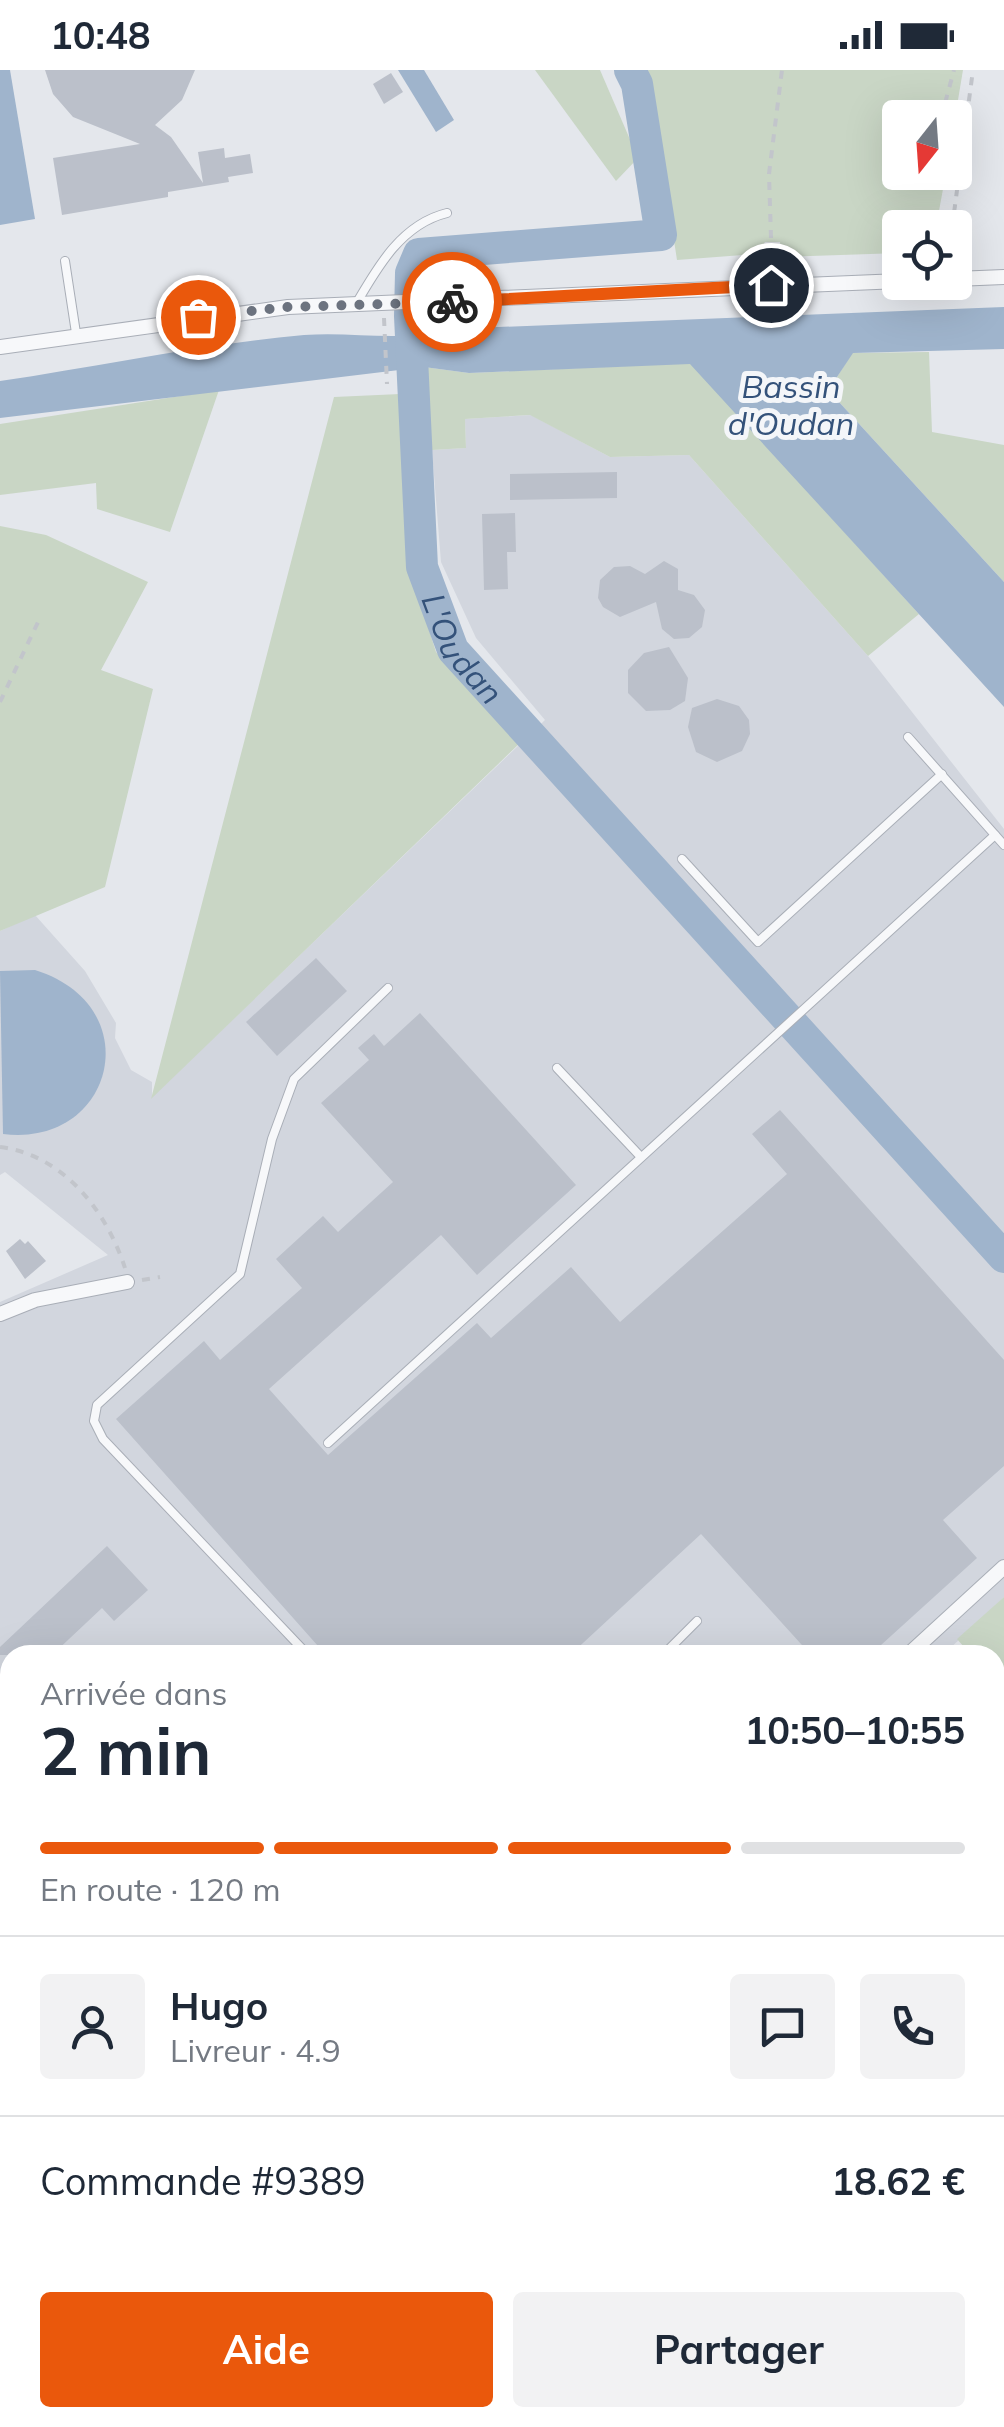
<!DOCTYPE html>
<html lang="fr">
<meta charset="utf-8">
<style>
:root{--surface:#fff;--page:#f2f2f3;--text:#1f2937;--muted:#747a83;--line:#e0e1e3;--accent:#ea580c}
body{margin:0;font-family:Mulish,sans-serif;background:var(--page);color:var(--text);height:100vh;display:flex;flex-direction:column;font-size:38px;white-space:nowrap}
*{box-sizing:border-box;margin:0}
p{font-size:32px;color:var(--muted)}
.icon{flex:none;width:55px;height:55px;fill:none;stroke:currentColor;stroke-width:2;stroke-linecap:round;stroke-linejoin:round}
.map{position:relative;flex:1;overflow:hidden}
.details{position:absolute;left:0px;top:1575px;width:1005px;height:782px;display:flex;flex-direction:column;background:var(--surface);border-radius:30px 30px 0 0;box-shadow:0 10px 40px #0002}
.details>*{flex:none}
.needle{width:65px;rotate:197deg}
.controls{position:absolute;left:882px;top:30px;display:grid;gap:20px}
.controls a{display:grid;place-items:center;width:90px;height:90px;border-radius:10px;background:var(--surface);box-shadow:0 10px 40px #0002;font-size:50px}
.pin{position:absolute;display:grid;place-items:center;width:85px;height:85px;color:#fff;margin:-42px;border:5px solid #fff;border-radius:50%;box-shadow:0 2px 10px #0007}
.courier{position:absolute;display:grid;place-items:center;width:100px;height:100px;margin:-50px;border:8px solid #ea580c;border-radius:50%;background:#fff;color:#222;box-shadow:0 2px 12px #0007}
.headline em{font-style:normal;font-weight:700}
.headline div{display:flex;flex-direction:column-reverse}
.headline{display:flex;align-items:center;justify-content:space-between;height:170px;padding:0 40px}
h1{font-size:65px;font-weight:700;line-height:75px}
.bar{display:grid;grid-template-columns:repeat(4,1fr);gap:15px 10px;align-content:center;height:120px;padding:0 40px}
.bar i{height:12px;border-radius:8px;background:var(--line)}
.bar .active{background:var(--accent)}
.bar p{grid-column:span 4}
.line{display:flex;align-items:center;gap:25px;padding:0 40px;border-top:2px solid var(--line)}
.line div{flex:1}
.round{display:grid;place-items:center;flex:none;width:105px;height:105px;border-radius:10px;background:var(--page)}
.button{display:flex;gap:20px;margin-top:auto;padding:20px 40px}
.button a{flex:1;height:115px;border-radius:10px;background:var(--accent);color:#fff;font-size:40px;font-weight:700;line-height:115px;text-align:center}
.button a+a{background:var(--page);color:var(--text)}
.status{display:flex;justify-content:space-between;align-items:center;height:70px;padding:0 50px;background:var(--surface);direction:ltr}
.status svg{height:28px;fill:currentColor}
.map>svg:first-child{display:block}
.built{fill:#d2d6de}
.green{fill:#c9d6c5}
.water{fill:#9fb4cc}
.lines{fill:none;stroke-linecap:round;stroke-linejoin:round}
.river{stroke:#9fb4cc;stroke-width:32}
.building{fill:#bbc0ca}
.lane-casing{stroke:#a9aeb7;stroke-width:10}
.street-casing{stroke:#a9aeb7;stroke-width:16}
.path{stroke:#c2c5cb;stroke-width:4;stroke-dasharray:8 8;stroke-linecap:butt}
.lane{stroke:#f7f8fa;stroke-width:8}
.street{stroke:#f7f8fa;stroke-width:14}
.done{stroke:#6c737f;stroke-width:10;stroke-dasharray:0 18}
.route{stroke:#ea580c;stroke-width:12}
.labels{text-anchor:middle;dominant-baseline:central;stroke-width:10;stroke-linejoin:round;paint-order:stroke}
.water-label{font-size:32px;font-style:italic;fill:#34527a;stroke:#f4f6f9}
</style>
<div class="status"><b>10:48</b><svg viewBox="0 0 49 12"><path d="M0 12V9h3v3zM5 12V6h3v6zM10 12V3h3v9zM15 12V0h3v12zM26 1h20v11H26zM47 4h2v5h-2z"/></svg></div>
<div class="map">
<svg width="1004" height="2357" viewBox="0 0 1004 2357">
<rect width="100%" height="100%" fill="#e4e7ec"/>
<path class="built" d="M531 345 610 387 689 385 868 586 1004 759V1527L943 1585H10V2303L0 2290V1232L108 1185 5 1102 0 1105V861L35 845 85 901 116 953 115 968 131 1000 152 1012V1027L545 650 476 568 441 492 432 380 466 378 465 349Z"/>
<g class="green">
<path d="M535 0H600L638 88 616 111Z"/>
<path d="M648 0H963L955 48H900V102L946 103 936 157 900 158V183L781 187 780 172H765L756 184 677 190Z"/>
<path d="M929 282 932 362 1004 375V512L839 332 837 307 852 283Z"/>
<path d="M691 293 919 544 868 586 689 385 610 387 530 345 465 349 466 378 432 380 424 297 469 303Z"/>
<path d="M219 320 170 462 97 439 96 413 0 425V354Z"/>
<path d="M400 324 410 500 436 582 521 672 151 1029 334 327Z"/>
<path d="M0 456 46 465 148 512 101 600 153 619 105 817 0 861Z"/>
<path d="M1004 1527V1620L995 1611V1585H971L957 1569Z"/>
<path d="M129 2348H879L876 2357H129Z"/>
</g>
<g class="water">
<path d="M0 0H10L35 149 0 155Z"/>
<path d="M398 0H424L454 50 436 62Z"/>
<path d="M1004 237V279L853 283 837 307 839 332 1004 512V637L690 294 469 303 424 297 0 348V311C101 296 203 274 304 265 354 261 401 273 449 259Z"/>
<path d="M35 900C150 936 114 1078 3 1064L0 901Z"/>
</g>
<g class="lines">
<path class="river" id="s1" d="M630 0 637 14 661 165 419 184 411 203 410 246 422 497 453 580 1004 1187"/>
</g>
<g class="building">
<path d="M45 0H195L182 30 155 55 171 67 203 113 198 82 224 78 225 88 250 84 253 103 228 107 229 112 168 122V127L62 145 53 88 140 74 73 47 53 24Z"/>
<path d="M391 3 403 22 384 34 373 14Z"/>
<path d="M617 402V428L510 430V404Z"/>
<path d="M515 443 516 482H507L508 519 484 520 482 444Z"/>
<path d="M664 491 678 499V520L694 525 705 540 702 557 689 568 674 569 662 559 656 532 620 547 603 537 598 528 600 510 614 497 630 496 645 504Z"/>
<path d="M669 577 688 608 685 631 670 640 646 641 628 623V600L644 583Z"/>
<path d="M717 629 739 636 749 650 750 664 742 681 717 692 696 682 688 657 692 638Z"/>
<path d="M316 888 347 921 277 986 246 952Z"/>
<path d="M420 943 576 1115 477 1205 441 1165 269 1319 328 1385 477 1253 491 1268 571 1197 620 1252 787 1104 752 1064 780 1040 1004 1290V1396L943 1450 977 1488 870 1585H811L701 1464 570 1585H326L116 1349 204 1271 220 1290 302 1218 276 1189 323 1146 338 1162 393 1112 321 1033 369 990 358 978 374 964 384 976Z"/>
<path d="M20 1169 25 1174 28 1171 46 1191 25 1209 6 1181Z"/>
<path d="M107 1476 148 1520 114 1551 102 1538 52 1585H0V1577Z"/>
</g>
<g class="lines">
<g class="lane-casing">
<g id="lane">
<path d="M65 191 76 263"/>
<path d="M356 234C378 196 402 154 447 143"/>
<path d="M908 667 1004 775"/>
<path d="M682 789 758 872 942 704"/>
<path d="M557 998 640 1086"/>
<path d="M328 1373 995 765"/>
<path d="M308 1585 103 1369 94 1351 97 1335 240 1204 272 1069 294 1009 388 918"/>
<path d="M663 1585 697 1551"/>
<path d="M0 2260 10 2250"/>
</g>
</g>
<g class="street-casing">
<g id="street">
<path d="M955 209 1004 207"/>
<path d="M0 277 288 237 900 211"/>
<path d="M0 1244 35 1230 127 1212"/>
<path d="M908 1585 1004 1497"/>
<path d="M995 1648 1004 1658"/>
<path d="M0 1679 10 1670"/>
<path d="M995 1884 1004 1894"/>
<path d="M0 1986 10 1977"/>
<path d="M995 2068 1004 2041"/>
<path d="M0 2179 10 2169"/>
<path d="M0 2264 10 2278"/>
<path d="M0 2351 10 2346"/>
<path d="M902 2357 905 2348"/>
</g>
</g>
<g class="path">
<path d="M941 48 954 0"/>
<path d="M952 158 973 0"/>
<path d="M772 200 769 104 782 0"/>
<path d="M384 248 387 314"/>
<path d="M0 632 39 550"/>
<path d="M0 1077C63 1085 106 1140 125 1198"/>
<path d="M142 1210 160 1207"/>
</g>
<use href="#lane" class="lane"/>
<use href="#street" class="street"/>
</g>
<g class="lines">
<path class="done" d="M198 247 288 237 452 232"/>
<path class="route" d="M452 232 771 215"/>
</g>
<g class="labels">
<g class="water-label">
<text x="791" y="316">Bassin<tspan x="791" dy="37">d'Oudan</tspan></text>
<text stroke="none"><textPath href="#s1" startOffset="818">L'Oudan</textPath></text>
</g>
</g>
</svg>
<div class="controls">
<a><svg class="needle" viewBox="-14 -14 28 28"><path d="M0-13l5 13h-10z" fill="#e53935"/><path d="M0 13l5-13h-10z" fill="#747a83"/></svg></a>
<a><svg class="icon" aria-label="locate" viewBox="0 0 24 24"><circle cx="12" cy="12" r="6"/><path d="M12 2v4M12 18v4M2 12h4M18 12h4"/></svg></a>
</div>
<div class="pin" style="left:198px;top:247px;background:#ea580c"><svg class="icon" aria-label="bag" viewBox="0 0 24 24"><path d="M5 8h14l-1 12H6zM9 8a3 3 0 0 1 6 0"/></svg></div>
<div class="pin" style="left:771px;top:215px;background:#1f2937"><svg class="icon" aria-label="home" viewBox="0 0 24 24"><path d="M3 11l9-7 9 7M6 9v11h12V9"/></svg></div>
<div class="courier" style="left:452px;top:232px"><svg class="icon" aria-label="bike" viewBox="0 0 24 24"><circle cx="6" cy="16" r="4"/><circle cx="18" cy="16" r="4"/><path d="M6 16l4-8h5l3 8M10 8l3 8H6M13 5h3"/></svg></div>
<section class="details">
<div class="headline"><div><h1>2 min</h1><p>Arrivée dans</p></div><em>10:50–10:55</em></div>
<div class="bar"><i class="active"></i><i class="active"></i><i class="active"></i><i></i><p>En route · 120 m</p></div>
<div class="line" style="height:180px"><a class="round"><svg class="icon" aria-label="person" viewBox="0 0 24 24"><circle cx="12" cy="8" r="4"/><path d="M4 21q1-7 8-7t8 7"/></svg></a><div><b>Hugo</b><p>Livreur · 4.9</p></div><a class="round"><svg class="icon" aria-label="chat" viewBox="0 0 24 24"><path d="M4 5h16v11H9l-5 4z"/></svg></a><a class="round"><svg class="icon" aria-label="phone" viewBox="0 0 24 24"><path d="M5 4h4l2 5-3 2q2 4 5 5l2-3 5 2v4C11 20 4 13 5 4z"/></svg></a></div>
<div class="line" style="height:130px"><div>Commande #9389</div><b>18.62 €</b></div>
<div class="button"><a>Aide</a><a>Partager</a></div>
</section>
</div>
